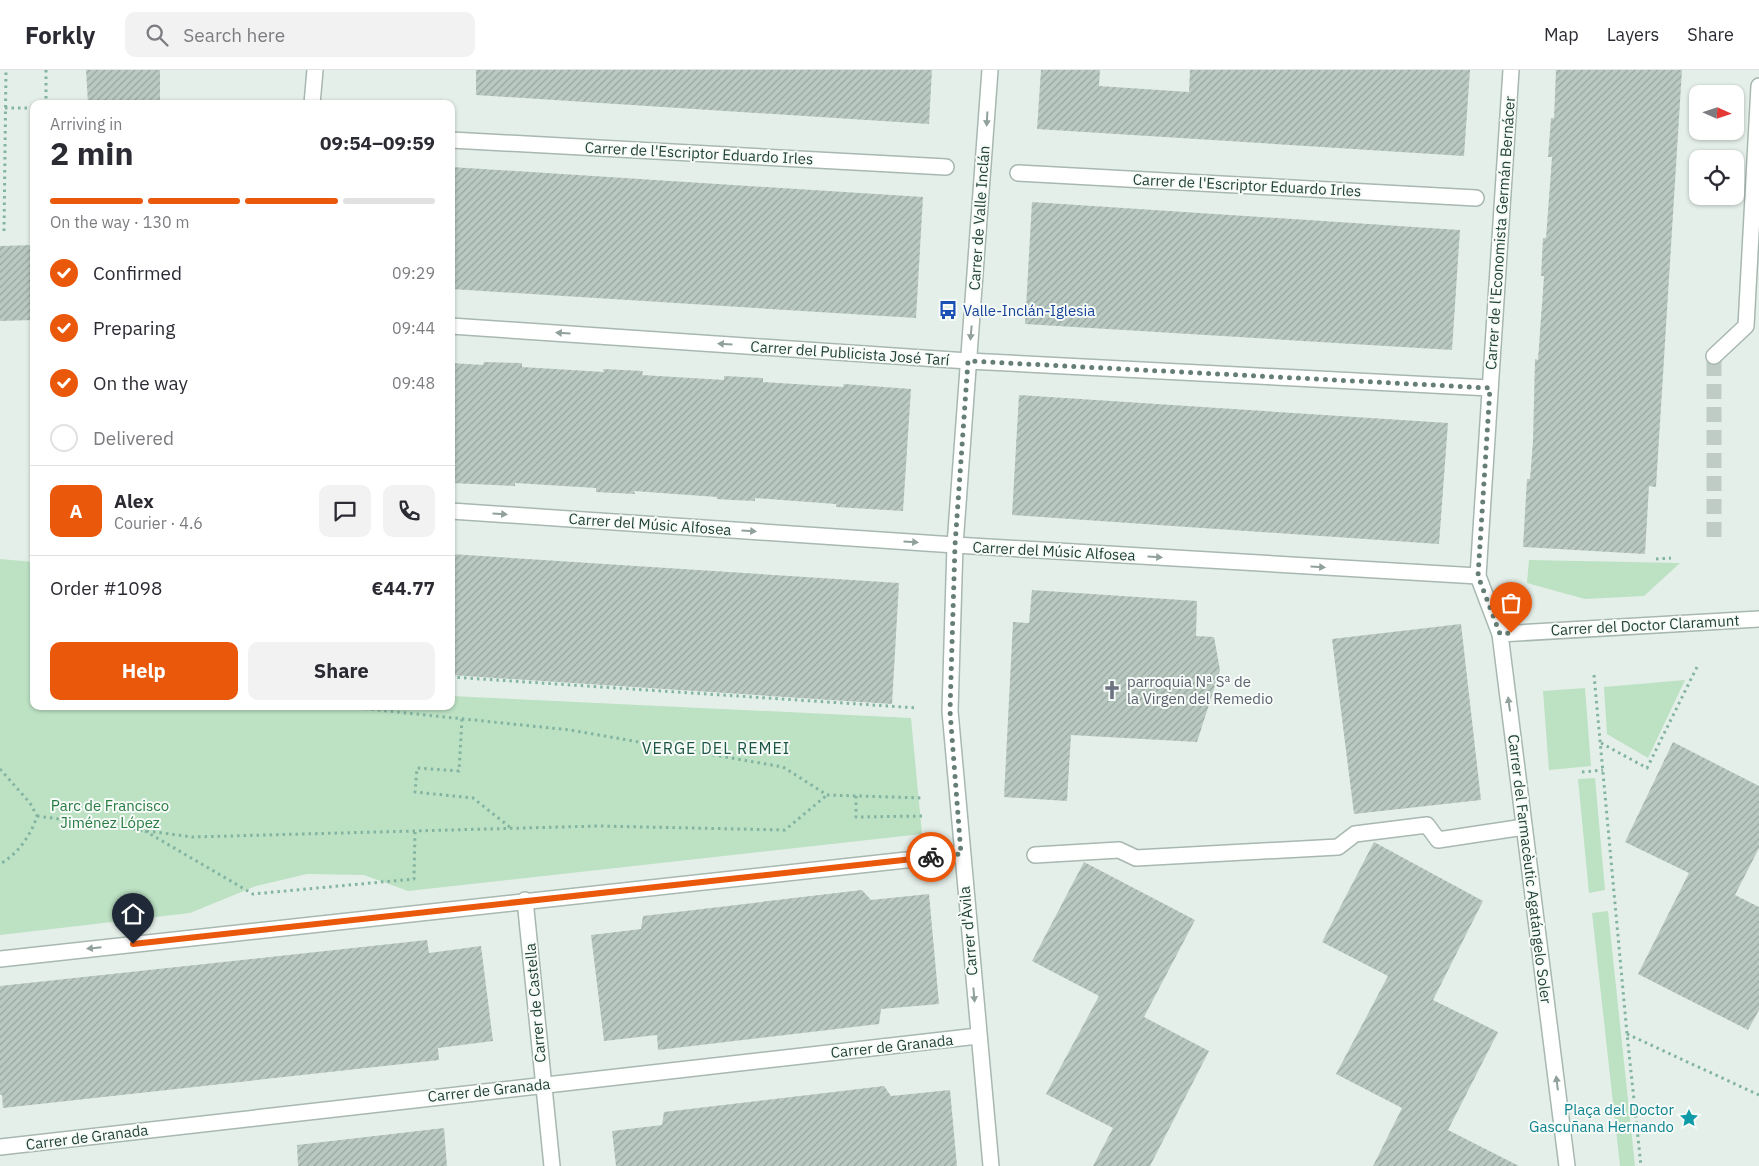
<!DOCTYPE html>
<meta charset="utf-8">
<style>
:root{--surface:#fff;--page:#f2f2f3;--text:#2b2b33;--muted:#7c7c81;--line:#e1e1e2;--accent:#ea580c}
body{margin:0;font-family:"IBM Plex Sans",sans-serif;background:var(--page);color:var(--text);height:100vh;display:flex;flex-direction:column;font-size:19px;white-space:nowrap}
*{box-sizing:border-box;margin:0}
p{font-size:16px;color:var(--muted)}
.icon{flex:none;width:28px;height:28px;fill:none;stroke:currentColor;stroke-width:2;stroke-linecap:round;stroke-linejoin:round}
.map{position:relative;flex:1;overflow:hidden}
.side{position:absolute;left:30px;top:30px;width:425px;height:610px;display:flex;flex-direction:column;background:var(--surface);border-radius:10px;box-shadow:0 1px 4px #0004}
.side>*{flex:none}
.needle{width:32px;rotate:93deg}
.fabs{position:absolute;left:1689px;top:15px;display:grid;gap:10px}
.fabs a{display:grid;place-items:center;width:55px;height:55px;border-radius:10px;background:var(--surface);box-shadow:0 1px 4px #0004;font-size:25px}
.pin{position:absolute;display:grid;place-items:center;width:42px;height:42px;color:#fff;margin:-51px -21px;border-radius:50% 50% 50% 0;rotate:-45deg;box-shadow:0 0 5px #0007}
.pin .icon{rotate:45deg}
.courier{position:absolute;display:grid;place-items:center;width:50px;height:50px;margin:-25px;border:4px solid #ea580c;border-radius:50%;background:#fff;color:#222;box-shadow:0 1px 6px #0007}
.overview em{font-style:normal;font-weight:700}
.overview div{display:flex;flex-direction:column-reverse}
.overview{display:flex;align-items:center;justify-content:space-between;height:85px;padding:0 20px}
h1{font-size:32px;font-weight:700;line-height:38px}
.bar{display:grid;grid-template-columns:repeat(4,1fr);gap:8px 5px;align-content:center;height:60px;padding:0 20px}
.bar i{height:6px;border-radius:4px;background:var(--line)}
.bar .selected{background:var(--accent)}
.bar p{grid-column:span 4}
.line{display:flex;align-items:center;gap:12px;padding:0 20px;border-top:1px solid var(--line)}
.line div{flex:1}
.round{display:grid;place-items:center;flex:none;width:52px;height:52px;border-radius:10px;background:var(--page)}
ol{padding:0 20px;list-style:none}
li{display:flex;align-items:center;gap:15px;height:55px}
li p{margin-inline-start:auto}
li .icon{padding:5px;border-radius:50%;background:var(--accent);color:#fff;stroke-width:4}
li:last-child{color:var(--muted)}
li i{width:28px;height:28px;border:2px solid var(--line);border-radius:50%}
.primary-button{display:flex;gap:10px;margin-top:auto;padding:10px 20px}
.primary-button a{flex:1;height:58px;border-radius:10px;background:var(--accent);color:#fff;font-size:20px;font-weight:700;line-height:58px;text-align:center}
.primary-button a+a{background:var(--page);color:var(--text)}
header{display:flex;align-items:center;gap:30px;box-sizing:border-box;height:70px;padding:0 25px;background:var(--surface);border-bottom:1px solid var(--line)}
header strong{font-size:24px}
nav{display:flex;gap:28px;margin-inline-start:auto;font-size:18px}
.search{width:350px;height:45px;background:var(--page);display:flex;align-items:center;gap:12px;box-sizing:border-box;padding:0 18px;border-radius:10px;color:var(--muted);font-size:19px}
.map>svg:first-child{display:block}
.green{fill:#bce1c3}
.building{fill:url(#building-hatch)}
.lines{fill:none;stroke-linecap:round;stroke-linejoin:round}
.minor-tunnel{stroke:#beccc5;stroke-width:15;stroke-dasharray:15 8;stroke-linecap:butt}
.minor-casing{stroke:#a7b8b0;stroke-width:18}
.path{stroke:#83b4a1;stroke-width:3;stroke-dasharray:2.5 4;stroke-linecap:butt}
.minor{stroke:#fff;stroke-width:15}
.oneway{fill:#90a09b}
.done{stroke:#667f75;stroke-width:5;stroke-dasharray:0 9}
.route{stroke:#ea580c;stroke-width:6}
.labels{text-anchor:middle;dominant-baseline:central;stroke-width:4;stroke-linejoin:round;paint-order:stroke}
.street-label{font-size:15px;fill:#224237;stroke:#f6fbf8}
.transit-label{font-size:15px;fill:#164399;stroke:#f6fbf8;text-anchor:start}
.worship-label{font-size:15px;fill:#5b616d;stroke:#f6fbf8;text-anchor:start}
.park-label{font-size:15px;fill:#297c43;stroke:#f6fbf8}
.culture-label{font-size:15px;fill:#0d838f;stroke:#f6fbf8;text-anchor:end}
.neighbourhood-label{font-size:16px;letter-spacing:1px;fill:#1c5644;stroke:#f6fbf8}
</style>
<header>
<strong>Forkly</strong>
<div class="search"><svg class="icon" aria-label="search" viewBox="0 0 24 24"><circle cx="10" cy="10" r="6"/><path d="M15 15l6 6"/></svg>Search here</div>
<nav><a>Map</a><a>Layers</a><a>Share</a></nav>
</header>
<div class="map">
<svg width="1759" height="1096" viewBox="0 0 1759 1096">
<defs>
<pattern id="building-hatch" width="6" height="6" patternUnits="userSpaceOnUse" patternTransform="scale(1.25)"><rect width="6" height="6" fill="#bacac2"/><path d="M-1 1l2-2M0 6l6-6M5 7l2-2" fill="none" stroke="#97a69e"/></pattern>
</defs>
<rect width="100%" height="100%" fill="#e5efe9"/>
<g class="green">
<path d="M0 489 34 492V636H451V626L911 648 922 764 408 821 364 805 307 804 256 816 190 843 0 865Z"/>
<path d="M1529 490 1680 493 1644 526 1585 529 1527 513Z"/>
<path d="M1685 610 1648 688 1607 664 1604 617Z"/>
<path d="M1585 618 1591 696 1549 700 1543 621Z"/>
<path d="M1595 708 1605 820 1589 823 1578 709Z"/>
<path d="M1608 841 1635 1096H1620L1592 843Z"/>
</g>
<g class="building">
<path d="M86 0H160V34H88Z"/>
<path d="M476 0H932L929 54 476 25Z"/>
<path d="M1041 0H1100L1099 16 1189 22 1190 0H1470L1464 86 1037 59Z"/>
<path d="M1556 0H1682L1656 417 1649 416 1645 484 1523 477 1527 409H1530L1533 371 1535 289 1538 290 1544 206H1541L1543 168H1546L1552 87H1548L1551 48H1554Z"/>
<path d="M451 97 923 127 916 248 451 219Z"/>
<path d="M1032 132 1460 160 1452 280 1025 254Z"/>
<path d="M34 175V250L0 251V176Z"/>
<path d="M484 292 522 293V297L604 302 603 299 643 301 642 305 724 310V306L763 308V312L843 317 844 314 911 319 903 441 836 437V434L755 428V431L733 430 717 429V427L634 421 635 424 596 422V418L515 413V416L451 413V293L483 295Z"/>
<path d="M1019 325 1448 353 1439 474 1012 445Z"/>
<path d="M451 484 899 513 892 634 451 605Z"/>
<path d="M1032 520 1197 531 1196 566 1214 567 1220 600 1197 672 1071 665 1067 731 1004 727 1013 552 1029 553Z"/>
<path d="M1461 554 1481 730 1354 744 1332 569Z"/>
<path d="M1673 672 1759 716V778L1735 825 1759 837V940L1748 960 1638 904 1689 803 1625 772Z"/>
<path d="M1374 772 1483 831 1433 930 1498 962 1448 1060 1519 1096H1373L1402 1038 1336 1004 1388 906 1322 872Z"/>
<path d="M1084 792 1195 850 1144 947 1209 981 1150 1096H1093L1113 1058 1046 1024 1099 926 1032 891Z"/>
<path d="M862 820 871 830 929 824 939 934 881 939 879 954 658 980 657 965 604 971 591 865 641 859 643 846Z"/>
<path d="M427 870 429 883 481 876 493 971 438 978 439 990 3 1038 2 1025H0V916Z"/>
<path d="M884 1016 891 1026 950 1020 957 1096H616L612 1061 662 1055 664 1042Z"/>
<path d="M444 1058 447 1096H298L297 1075Z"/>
</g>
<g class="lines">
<path class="minor-tunnel" d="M1714 467V286"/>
<g class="minor-casing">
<g id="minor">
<path d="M990 0 955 475 950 641 991 1096"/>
<path d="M1511 0 1478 506 1500 564 1567 1096"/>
<path d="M312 34 315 0"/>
<path d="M451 70 946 97"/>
<path d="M1018 103 1476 128"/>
<path d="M451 256 968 291 1490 318"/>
<path d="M1714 286 1746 256 1759 16"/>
<path d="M451 441 955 475 1478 506"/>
<path d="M1500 564 1759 549"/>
<path d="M1035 785 1119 780 1136 788 1338 777 1355 764 1427 755 1438 770 1524 757"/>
<path d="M525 830 552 1096"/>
<path d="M0 889 961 784"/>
<path d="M0 1077 978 966"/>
</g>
</g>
<g class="path">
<path d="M46 0V34"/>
<path d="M5 38H34"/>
<path d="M4 161 6 0"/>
<path d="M1656 489 1671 488"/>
<path d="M1594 605 1627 964 1641 1096"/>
<path d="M451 607 918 638"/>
<path d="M339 636 570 660 783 697 827 725 924 728"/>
<path d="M462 649 459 701 417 698 415 722 473 728 511 758"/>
<path d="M1601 673 1647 698 1697 597"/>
<path d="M0 699 30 733 37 746C31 765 18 784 0 794"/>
<path d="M1582 702 1603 700"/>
<path d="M856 726V747L925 746"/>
<path d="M37 746 192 767 598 756 785 760 827 725"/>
<path d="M145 761 253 824 414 809 415 762"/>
<path d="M1627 964 1759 1025"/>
</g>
<use href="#minor" class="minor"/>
</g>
<defs><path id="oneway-solid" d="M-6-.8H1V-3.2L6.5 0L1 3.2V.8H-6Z" transform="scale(1.25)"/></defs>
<g class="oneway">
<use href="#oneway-solid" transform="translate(987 49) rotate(93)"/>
<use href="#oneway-solid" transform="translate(563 263) rotate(-176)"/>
<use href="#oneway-solid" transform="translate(971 263) rotate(95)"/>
<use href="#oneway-solid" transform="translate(725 274) rotate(-176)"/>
<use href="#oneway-solid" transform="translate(500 444) rotate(4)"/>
<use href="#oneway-solid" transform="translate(749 461) rotate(4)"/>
<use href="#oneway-solid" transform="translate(911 472) rotate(4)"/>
<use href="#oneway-solid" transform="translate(1155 487) rotate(3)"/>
<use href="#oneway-solid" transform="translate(1318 497) rotate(3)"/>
<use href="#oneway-solid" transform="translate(1509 634) rotate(-98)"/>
<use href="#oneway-solid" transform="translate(94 878) rotate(174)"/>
<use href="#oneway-solid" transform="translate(974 925) rotate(85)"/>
<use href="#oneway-solid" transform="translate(1557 1013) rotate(-97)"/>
</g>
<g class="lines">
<path class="done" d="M931 787 961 784 950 641 955 475 968 291 1490 318 1478 506 1500 564 1511 563"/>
<path class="route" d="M133 874 931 787"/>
</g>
<defs>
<g id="bus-bare" transform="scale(1.5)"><path d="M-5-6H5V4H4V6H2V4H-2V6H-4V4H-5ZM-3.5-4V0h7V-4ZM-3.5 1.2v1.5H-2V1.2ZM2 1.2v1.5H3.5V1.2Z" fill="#1a4fb4" stroke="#f6fbf8" stroke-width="2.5" paint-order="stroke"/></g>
<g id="church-bare" transform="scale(1.5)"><path d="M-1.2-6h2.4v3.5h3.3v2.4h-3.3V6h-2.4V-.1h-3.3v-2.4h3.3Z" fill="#6b7280" stroke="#f6fbf8" stroke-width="2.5" paint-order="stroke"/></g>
<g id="sight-bare" transform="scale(1.5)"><path d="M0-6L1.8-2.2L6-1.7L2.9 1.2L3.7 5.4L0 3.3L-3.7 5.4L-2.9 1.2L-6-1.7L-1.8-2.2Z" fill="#0f9aa8" stroke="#f6fbf8" stroke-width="2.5" paint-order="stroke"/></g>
</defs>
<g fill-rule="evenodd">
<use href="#bus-bare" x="948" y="240"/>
<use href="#church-bare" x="1112" y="620"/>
<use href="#sight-bare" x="1689" y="1048"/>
</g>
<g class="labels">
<g class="street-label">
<text transform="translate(699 83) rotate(3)">Carrer de l'Escriptor Eduardo Irles</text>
<text transform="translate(1247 115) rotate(3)">Carrer de l'Escriptor Eduardo Irles</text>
<text transform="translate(979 148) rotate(-86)">Carrer de Valle Inclán</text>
<text transform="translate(1500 163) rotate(-86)">Carrer de l'Economista Germán Bernácer</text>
<text transform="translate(850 283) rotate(4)">Carrer del Publicista José Tarí</text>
<text transform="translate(650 454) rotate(4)">Carrer del Músic Alfosea</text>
<text transform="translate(1054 481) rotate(3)">Carrer del Músic Alfosea</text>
<text transform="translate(1645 555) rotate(-3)">Carrer del Doctor Claramunt</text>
<text transform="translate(1530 799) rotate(83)">Carrer del Farmacèutic Agatángelo Soler</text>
<text transform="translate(968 861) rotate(-95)">Carrer d'Àvila</text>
<text transform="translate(535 933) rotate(-95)">Carrer de Castella</text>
<text transform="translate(892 976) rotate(-6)">Carrer de Granada</text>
<text transform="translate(489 1020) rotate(-6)">Carrer de Granada</text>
<text transform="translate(87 1067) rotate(-7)">Carrer de Granada</text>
</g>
<g class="transit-label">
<text x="963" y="240">Valle-Inclán-Iglesia</text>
</g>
<g class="worship-label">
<text x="1127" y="611">parroquia Nª Sª de<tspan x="1127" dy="17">la Virgen del Remedio</tspan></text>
</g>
<g class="park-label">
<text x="110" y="735">Parc de Francisco<tspan x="110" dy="17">Jiménez López</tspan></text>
</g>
<g class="culture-label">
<text x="1674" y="1039">Plaça del Doctor<tspan x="1674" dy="17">Gascuñana Hernando</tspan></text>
</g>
<g class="neighbourhood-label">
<text x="716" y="678">VERGE DEL REMEI</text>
</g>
</g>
</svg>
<div class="fabs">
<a><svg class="needle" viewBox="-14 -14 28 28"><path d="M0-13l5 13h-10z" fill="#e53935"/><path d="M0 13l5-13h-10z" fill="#7c7c81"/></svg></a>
<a><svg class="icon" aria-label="locate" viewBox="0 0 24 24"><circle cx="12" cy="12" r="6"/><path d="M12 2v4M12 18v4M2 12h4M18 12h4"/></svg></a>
</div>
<div class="pin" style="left:1511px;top:563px;background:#ea580c"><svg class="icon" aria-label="bag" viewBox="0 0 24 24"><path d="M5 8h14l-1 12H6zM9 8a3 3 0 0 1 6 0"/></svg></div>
<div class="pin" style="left:133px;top:874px;background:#1f2937"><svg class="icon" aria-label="home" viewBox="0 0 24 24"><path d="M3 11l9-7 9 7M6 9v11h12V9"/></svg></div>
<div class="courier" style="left:931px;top:787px"><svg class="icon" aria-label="bike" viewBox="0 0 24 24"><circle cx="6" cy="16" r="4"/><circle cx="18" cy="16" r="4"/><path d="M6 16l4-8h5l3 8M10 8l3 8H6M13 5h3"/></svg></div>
<section class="side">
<div class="overview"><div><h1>2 min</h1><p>Arriving in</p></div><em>09:54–09:59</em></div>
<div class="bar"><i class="selected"></i><i class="selected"></i><i class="selected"></i><i></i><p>On the way · 130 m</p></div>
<ol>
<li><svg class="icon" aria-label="check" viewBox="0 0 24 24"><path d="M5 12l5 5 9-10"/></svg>Confirmed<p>09:29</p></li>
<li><svg class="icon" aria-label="check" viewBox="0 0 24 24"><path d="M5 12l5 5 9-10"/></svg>Preparing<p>09:44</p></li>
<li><svg class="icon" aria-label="check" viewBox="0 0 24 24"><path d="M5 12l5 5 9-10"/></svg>On the way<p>09:48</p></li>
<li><i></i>Delivered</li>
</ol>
<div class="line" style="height:90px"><b class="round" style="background:var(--accent);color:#fff">A</b><div><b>Alex</b><p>Courier · 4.6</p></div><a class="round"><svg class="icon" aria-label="chat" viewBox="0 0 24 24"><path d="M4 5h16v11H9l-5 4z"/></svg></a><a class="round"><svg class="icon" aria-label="phone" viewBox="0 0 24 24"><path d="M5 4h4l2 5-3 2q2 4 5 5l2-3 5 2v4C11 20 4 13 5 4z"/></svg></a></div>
<div class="line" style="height:65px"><div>Order #1098</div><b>€44.77</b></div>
<div class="primary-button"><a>Help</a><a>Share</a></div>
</section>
</div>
